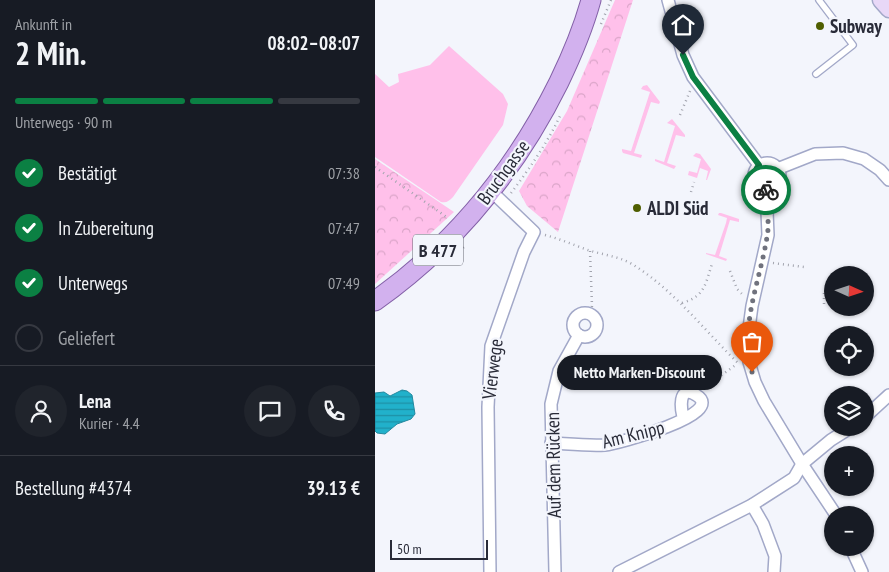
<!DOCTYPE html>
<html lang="de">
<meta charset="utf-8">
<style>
:root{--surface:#171b24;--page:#20242c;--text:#f1f3f6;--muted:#9ea1a6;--line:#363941;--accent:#0b8043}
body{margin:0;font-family:"PT Sans Narrow",sans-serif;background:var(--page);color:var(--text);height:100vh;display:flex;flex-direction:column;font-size:19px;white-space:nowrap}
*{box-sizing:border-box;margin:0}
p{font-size:16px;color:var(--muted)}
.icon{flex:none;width:28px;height:28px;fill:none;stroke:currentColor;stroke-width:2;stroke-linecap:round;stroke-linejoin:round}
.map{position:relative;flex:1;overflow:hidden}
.drawer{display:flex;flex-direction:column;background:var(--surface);width:375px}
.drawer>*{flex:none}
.needle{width:32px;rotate:93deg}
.buttons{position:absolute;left:449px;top:266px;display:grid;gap:10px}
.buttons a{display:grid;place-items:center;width:50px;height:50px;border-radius:50%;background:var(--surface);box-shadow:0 1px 4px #0004;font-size:25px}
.scale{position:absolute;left:15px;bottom:12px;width:98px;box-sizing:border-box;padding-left:5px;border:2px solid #292b38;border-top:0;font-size:14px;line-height:18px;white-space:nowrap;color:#292b38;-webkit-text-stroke:4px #f3f5fc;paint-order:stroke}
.pin{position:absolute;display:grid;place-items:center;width:42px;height:42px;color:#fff;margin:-51px -21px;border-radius:50% 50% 50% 0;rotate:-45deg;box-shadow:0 0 5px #0007}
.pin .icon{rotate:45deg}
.courier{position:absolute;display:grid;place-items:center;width:50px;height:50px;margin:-25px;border:4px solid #0b8043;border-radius:50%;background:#fff;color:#222;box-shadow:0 1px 6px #0007}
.bubble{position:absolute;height:35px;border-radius:18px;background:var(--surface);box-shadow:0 1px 4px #0004;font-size:16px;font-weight:800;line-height:35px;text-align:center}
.headline em{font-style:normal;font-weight:800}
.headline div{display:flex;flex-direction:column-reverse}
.headline{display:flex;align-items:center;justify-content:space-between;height:85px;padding:0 15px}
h1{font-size:32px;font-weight:800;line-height:38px}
.bar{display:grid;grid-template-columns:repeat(4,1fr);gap:8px 5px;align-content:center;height:60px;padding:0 15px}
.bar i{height:6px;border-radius:4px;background:var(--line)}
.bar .selected{background:var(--accent)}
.bar p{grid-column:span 4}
.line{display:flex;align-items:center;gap:12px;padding:0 15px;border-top:1px solid var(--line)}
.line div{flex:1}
.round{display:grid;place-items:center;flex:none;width:52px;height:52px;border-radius:26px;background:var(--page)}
ol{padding:0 15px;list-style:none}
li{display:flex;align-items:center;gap:15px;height:55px}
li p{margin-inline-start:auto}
li .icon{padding:5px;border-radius:50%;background:var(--accent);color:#fff;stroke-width:4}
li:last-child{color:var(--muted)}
li i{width:28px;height:28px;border:2px solid var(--line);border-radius:50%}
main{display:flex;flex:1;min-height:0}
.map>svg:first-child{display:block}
.grass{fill:#ffc0ea}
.forest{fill:url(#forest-crowns)}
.water{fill:url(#water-rules);stroke:#23899f}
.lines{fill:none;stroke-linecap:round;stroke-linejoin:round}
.lane-casing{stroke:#a2a8c8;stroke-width:8}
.street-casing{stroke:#a2a8c8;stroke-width:14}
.secondary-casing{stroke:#a2a8c8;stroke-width:19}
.primary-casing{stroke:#8360a7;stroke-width:21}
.path{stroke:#a2a4ae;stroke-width:2.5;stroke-dasharray:1 4;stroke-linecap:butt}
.lane{stroke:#fff;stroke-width:5.5}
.street{stroke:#fff;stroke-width:11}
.secondary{stroke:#e8d8f7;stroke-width:16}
.primary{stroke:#d2b1ee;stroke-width:19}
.done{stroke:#70727d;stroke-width:5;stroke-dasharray:0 9}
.route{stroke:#0b8043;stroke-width:6}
.poi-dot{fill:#4f5e00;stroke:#f3f5fc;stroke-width:2}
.labels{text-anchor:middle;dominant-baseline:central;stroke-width:4.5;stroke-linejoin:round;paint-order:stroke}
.shield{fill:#f3f5fc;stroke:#666873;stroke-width:1}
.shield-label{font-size:18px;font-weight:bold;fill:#292b38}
.poi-label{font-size:19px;font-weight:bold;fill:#292b38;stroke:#f3f5fc;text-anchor:start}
.street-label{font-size:19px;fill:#292b38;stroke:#f3f5fc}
</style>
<main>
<section class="drawer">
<div class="headline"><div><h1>2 Min.</h1><p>Ankunft in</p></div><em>08:02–08:07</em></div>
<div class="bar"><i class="selected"></i><i class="selected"></i><i class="selected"></i><i></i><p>Unterwegs · 90 m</p></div>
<ol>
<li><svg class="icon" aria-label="check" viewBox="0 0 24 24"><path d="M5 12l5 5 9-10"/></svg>Bestätigt<p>07:38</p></li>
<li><svg class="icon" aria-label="check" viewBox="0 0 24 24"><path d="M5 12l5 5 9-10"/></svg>In Zubereitung<p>07:47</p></li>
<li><svg class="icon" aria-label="check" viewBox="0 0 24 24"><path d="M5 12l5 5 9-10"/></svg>Unterwegs<p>07:49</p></li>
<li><i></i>Geliefert</li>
</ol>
<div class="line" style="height:90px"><a class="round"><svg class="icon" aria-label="person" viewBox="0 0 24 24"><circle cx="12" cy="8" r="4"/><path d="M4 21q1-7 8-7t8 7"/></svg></a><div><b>Lena</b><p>Kurier · 4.4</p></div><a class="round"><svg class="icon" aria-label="chat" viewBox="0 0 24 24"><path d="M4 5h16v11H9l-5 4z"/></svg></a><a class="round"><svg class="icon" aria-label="phone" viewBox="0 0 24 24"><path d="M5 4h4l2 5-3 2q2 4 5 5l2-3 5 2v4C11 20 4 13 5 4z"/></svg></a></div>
<div class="line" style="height:65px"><div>Bestellung #4374</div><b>39.13 €</b></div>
</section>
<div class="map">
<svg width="514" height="572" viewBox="0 0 514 572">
<defs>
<pattern id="forest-crowns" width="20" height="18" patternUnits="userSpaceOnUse" patternTransform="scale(1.25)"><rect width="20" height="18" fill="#ffc0ea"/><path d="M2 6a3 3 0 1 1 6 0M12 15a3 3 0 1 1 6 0" fill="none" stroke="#dba5c9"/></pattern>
<pattern id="water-rules" width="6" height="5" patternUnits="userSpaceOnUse" patternTransform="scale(1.25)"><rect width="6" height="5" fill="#21b1cb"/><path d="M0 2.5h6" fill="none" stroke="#1d90a6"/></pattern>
</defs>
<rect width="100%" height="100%" fill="#f3f5fc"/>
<g class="grass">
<path d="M74 46 128 94 133 104 128 125 78 197C74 201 72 203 66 202L0 157V74L14 87 24 82 23 74 55 65Z"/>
<path d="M272 85 285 102 284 104 276 102 259 153 267 155 266 158 248 153 247 151V149L256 151 275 92 266 89 268 86Z"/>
<path d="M297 119 310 135V137L301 135 292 163 301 166 299 169 280 161V159L289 162 300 126 292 123Z"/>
<path d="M321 153 325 154 336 169 332 180H331L333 171 325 168 322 178 313 175 314 171 322 173 326 159 318 156Z"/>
<path d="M344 213H346L364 219V222L355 220 344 256 352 259 351 261 331 254V253L340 255 351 223 352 218 343 215Z"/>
</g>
<g class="forest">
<path d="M240 0H258L183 232 152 206 144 191 192 111Z"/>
<path d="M0 159 79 212 0 284Z"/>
</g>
<path class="water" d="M27 390 32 391 37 395 40 414 36 419 22 424 10 434 2 433 0 431V393L9 392 15 396Z"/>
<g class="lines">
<g class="lane-casing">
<path id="lane" d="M441 74 478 45 444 0"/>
</g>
<g class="street-casing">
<g id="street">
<path d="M293 0 308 55 318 77 384 165"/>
<circle cx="392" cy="176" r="13"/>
<path d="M402 169 440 154 468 153 489 159 505 170 514 180"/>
<path d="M391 188 393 235 377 306 374 328V362L380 382 389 401 427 464 461 515"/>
<circle cx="210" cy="325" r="12"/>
<path d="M490 417 514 395"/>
<path d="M176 443C194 444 213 446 230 445 241 444 354 414 321 395 303 384 305 410 309 419"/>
<path d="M377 505 388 524 400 556 399 572"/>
<path d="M476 548 487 572"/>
<path d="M115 572 113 407 116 346 149 252 159 232 116 191"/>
<path d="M180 572 176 404 184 371 204 335"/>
<path d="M244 572 377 505 419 478 427 464 456 440 475 428"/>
</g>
</g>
<g class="secondary-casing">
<path id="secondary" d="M506 0 514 9"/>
</g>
<g class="primary-casing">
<path id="primary" d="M0 301C79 245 141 169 184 82 197 55 208 29 216 0"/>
</g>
<g class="path">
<path d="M226 24 236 0"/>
<path d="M305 115 315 91"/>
<path d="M0 167 73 218"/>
<path d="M316 192 319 182"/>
<path d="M136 193C155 168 173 142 186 114"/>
<path d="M170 235C185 239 199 245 213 250 228 255 243 256 257 264 299 290 328 329 363 363"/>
<path d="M215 251 217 306 215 314"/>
<path d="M398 263 429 267"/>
<path d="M70 265 91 245"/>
<path d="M355 271 362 289 367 294"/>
<path d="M307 303C330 296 330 285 337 264"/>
<path d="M449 304V291"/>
<path d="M330 387 362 364"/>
</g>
<use href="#lane" class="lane"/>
<use href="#street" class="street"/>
<use href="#secondary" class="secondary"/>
<use href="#primary" class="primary"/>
</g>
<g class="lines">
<path class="done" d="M377 372C364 327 385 281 392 237 395 222 391 205 391 190"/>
<path class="route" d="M308 55 318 77 384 165C376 175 379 186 391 188V190"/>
</g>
<g class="poi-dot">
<circle cx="445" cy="26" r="5"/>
<circle cx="262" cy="208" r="5"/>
</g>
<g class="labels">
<rect class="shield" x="38" y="234.5" width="50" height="31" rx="4"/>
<g class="shield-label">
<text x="63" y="250">B 477</text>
</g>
<g class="poi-label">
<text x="455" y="26">Subway</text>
<text x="272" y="208">ALDI Süd</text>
</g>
<g class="street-label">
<text transform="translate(128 172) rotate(-54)">Bruchgasse</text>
<text transform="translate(117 369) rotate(-83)">Vierwege</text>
<text transform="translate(258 434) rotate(-14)">Am Knipp</text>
<text transform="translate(178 465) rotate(-91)">Auf dem Rücken</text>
</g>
</g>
</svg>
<div class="buttons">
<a><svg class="needle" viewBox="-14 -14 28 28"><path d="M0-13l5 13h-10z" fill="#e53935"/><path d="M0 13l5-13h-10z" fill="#9ea1a6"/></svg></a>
<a><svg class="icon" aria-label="locate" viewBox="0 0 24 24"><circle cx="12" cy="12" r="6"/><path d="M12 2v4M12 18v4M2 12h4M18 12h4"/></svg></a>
<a><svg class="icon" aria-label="layers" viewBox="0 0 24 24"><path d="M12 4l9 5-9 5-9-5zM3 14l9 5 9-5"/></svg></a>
<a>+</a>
<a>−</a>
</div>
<div class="scale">50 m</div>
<div class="pin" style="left:377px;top:372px;background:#ea580c"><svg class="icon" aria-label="bag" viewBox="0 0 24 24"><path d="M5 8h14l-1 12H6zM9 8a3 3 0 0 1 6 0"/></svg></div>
<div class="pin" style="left:308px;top:55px;background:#1f2937"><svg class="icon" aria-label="home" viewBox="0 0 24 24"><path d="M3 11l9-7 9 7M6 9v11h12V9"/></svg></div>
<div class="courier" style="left:391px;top:190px"><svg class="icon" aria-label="bike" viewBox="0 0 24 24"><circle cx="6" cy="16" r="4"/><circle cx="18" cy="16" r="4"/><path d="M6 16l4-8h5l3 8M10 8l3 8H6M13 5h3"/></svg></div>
<div class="bubble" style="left:182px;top:355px;width:165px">Netto Marken-Discount</div>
</div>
</main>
